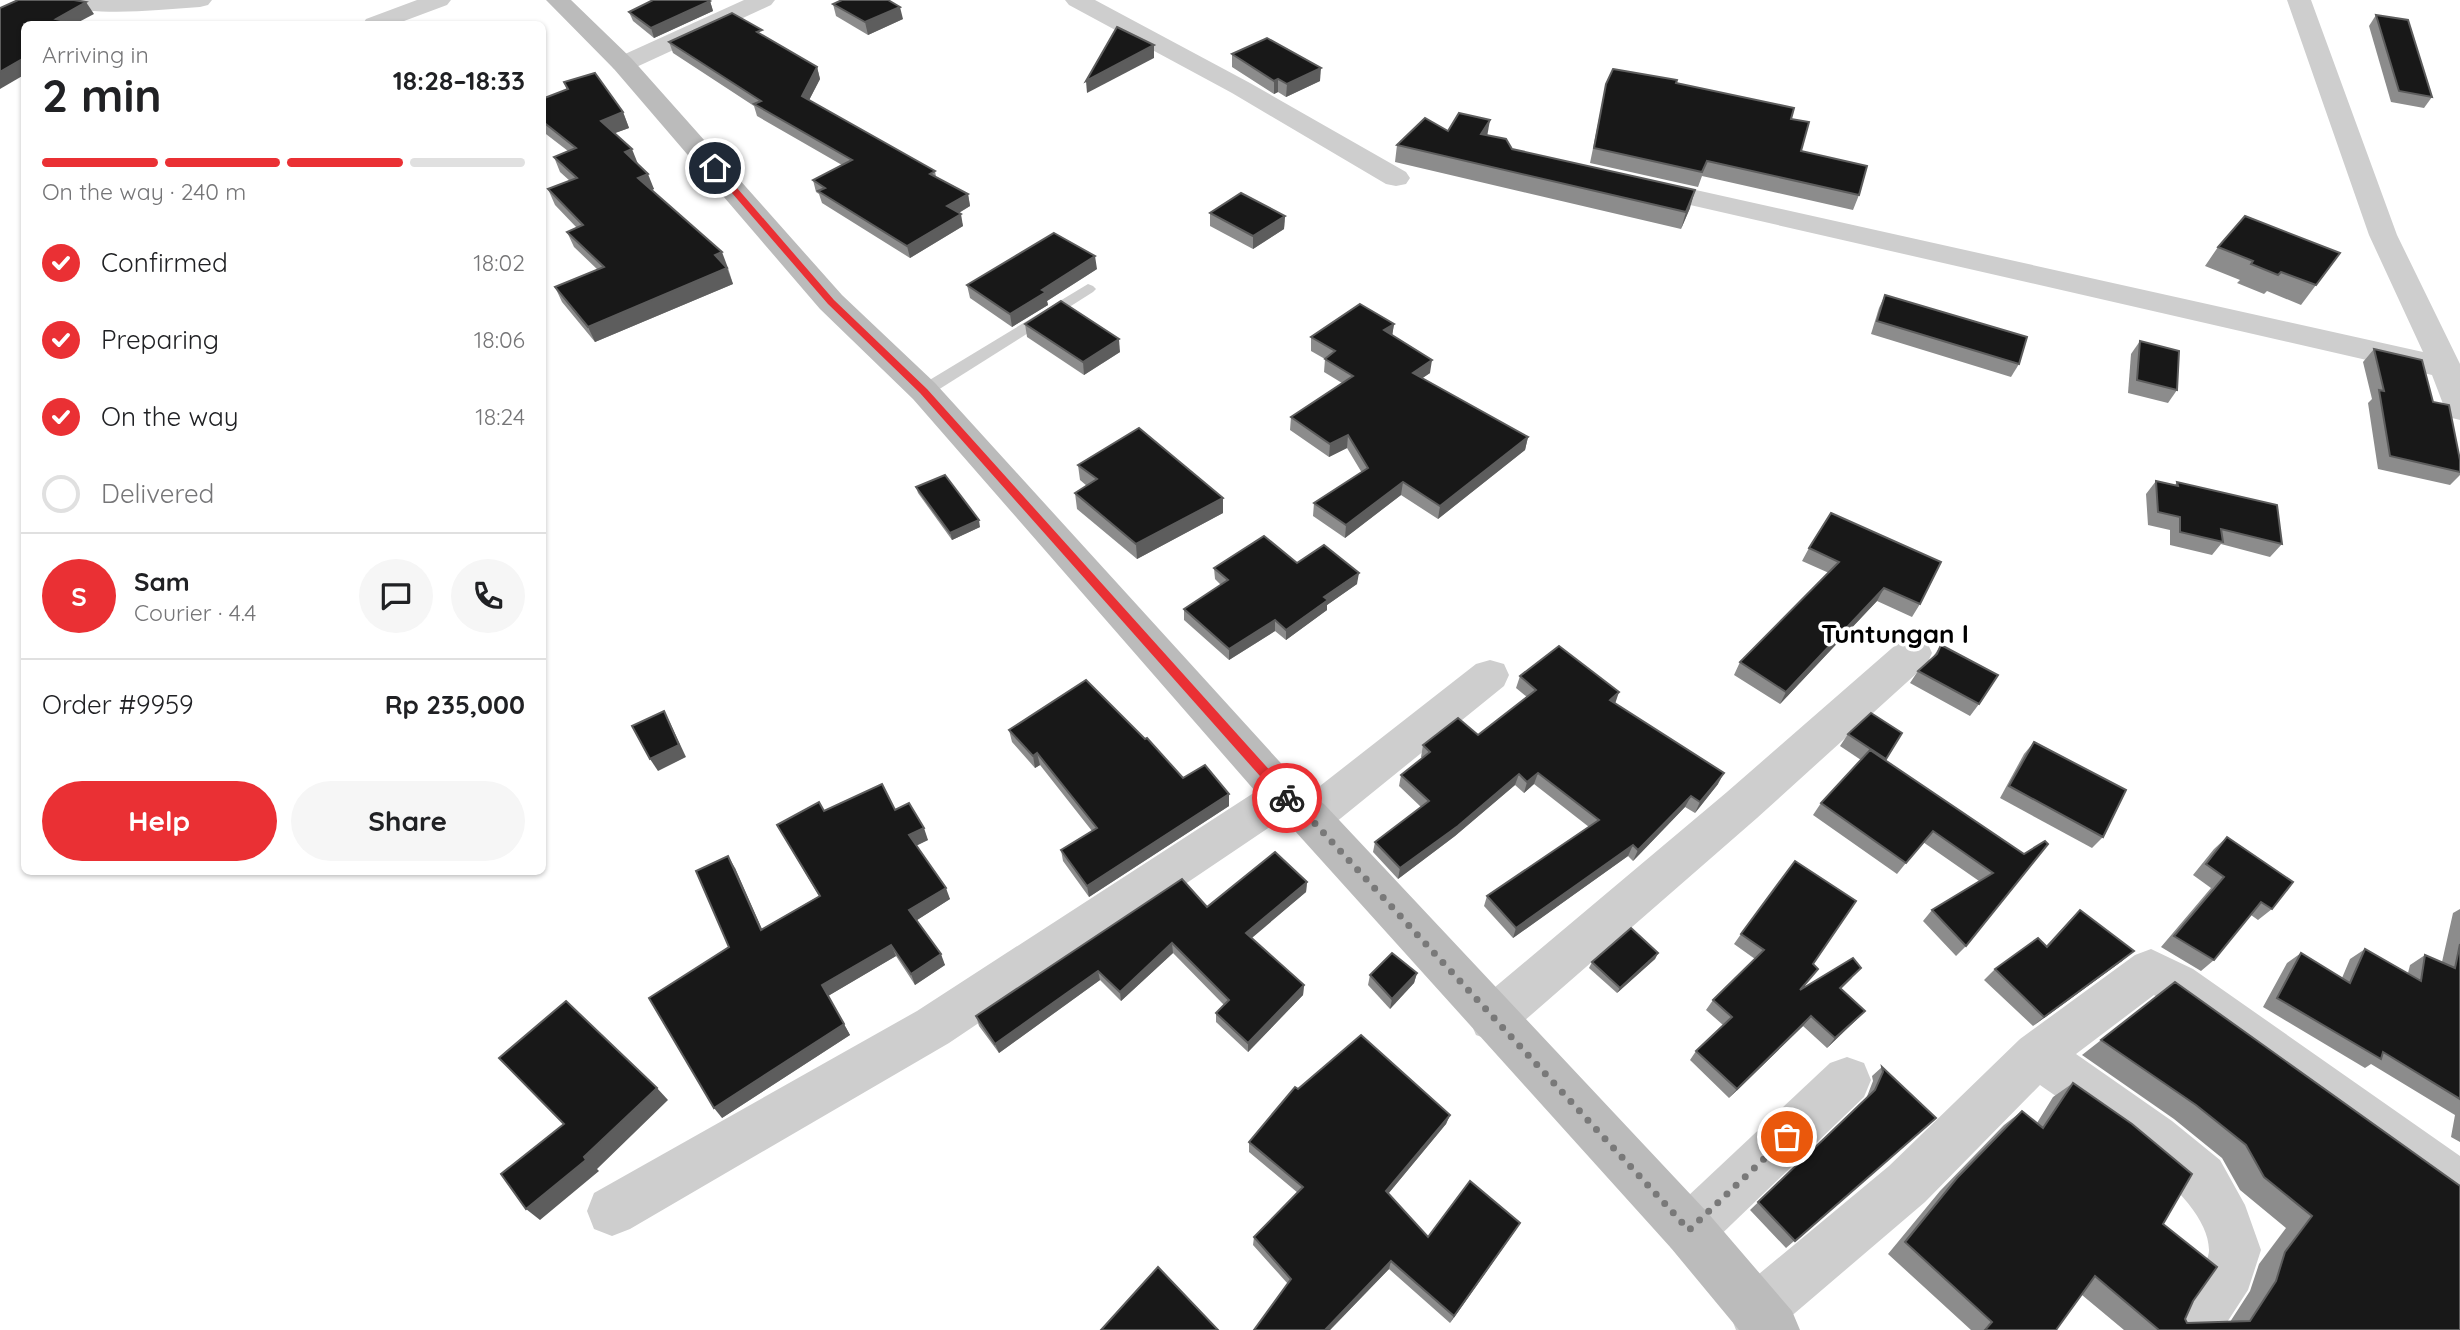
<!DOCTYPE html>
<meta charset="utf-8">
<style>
:root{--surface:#fff;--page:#f6f6f6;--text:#202124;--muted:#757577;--line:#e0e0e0;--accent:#ea3034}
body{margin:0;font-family:Quicksand,sans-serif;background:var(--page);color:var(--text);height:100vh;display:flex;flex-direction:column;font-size:26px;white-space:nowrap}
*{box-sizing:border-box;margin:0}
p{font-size:23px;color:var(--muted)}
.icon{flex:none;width:38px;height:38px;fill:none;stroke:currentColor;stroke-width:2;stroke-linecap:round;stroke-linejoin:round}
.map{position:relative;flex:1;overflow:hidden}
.panel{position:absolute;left:21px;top:21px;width:525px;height:854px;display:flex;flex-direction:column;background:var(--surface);border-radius:10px;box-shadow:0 2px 5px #0004}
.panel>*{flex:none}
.pin{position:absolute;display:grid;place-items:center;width:60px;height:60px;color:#fff;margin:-30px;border:4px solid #fff;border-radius:50%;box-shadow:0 2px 7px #0007}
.courier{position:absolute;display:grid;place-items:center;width:70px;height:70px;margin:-35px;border:5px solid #ea3034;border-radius:50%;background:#fff;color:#222;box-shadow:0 2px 9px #0007}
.headline em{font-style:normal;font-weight:700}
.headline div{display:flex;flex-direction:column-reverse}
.headline{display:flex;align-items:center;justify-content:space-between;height:119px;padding:0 21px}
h1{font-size:46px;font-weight:700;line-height:52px}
.bar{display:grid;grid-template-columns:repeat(4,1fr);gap:10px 7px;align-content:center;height:84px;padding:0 21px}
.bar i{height:9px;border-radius:5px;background:var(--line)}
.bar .current{background:var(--accent)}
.bar p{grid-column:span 4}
.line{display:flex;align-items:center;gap:18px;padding:0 21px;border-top:2px solid var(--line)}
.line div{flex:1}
.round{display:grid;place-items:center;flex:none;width:74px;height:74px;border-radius:37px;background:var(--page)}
ol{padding:0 21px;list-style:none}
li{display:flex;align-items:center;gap:21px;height:77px}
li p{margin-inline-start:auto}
li .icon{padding:7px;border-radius:50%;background:var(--accent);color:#fff;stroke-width:4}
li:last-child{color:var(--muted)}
li i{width:38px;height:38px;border:4px solid var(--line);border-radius:50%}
.button{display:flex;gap:14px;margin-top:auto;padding:14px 21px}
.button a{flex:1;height:80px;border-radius:42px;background:var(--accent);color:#fff;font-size:28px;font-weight:700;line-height:80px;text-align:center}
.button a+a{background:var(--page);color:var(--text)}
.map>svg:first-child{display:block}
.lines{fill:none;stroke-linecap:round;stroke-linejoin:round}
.lane{fill:#cecece;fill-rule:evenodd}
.street{fill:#cecece;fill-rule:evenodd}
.secondary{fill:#bbb;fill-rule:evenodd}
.wall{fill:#8c8c8c}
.shaded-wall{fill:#5d5d5d}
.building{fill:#181818;stroke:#5d5d5d;stroke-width:2}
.route{fill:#ea3034}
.done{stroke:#797979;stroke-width:7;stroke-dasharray:0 12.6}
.labels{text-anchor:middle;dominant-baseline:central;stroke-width:7;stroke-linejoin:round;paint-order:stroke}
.quarter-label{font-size:26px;font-weight:bold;fill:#000;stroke:#fff}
</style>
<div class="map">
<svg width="2460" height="1330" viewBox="0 0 2460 1330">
<rect width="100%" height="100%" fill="#fff"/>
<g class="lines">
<path class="lane" d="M1088 284 1093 286 1096 289 1093 292 930 395H918L916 391 918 387Z"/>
<g class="street">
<path d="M52 0H212L208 5 200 7C152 10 103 17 56 5Z"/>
<path d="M417 0H451L447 5 396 24H363L366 19Z"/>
<path d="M744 0H775L771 5 632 69 623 72 614 69 610 64 614 59Z"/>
<path d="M1065 0H1095L1250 83 1406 172 1410 178 1406 184 1396 186 1386 184 1232 93 1069 5Z"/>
<path d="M2287 0H2311L2397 235 2460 364V420L2448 417 2432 375 1642 194 1632 192 1628 186 1632 180 1642 178 2423 352 2369 235Z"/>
<path d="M1913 638 1927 642 1932 653 1927 664 1757 818 1508 1035 1492 1041 1476 1035 1469 1019 1476 1003 1727 792 1899 642Z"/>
<path d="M1490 660 1504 664 1509 675 1504 686 1325 831 1310 836 1295 831 1289 818 1292 812 949 1043 630 1229 612 1236 594 1229 587 1211 594 1193 917 1011 1269 783 1284 777 1299 783 1305 795 1302 800 1476 664Z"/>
<path d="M2151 949 2193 969 2460 1156V1211L2442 1204 2154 995 2076 1054 2172 1121 2220 1160 2245 1205 2261 1250 2248 1290 2222 1330H2163C2166 1323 2168 1316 2172 1310 2181 1295 2208 1268 2209 1251 2211 1193 2083 1116 2040 1085L1925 1202 1775 1330H1736L1729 1312 1736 1293 1889 1166 2020 1039 2135 955Z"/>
<path d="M1847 1057 1864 1063 1871 1080 1864 1097 1707 1248 1689 1256 1671 1248 1663 1230 1671 1212 1830 1063Z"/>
</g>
<path class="secondary" d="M546 0H571L632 59 842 295 935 383 1299 783 1325 805 1707 1212 1792 1311 1800 1330H1739L1671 1248 1295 831 1269 807 913 399 820 309 614 69Z"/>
</g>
<g class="wall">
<path d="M710 1 713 11 654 38 633 21 629 12Z"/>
<path d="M833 4 903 19 868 35 836 16Z"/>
<path d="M2376 15 2432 97 2424 108 2391 102 2369 26Z"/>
<path d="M763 36 817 67 820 79 809 100 935 171 936 177 968 194 970 206 959 213 963 226 910 258 822 203 819 194 816 192 813 180 842 165 757 116 754 106 673 53 669 42Z"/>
<path d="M1232 54 1320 81 1286 97 1278 92 1274 94 1232 67Z"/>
<path d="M564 82 623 112 629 128 615 133 638 164 654 189 652 190 728 268 733 284 595 342 562 302 555 287 598 270 574 247 567 232 577 228 555 205 548 189 570 181 560 172 554 157 568 151 542 131V99L567 90Z"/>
<path d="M1676 83 1791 119 1801 151 1859 195 1853 210 1702 176 1698 187 1590 163 1603 99Z"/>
<path d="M1448 131 1487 135 1512 149 1690 208 1681 229 1395 162 1397 145Z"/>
<path d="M1210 213 1285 216 1284 229 1253 249 1210 226Z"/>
<path d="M2218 247 2340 253 2301 305 2267 291 2264 294 2237 283 2240 280 2205 266Z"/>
<path d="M1097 269 1047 301 1048 305 1012 327 970 298 967 285Z"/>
<path d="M1885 295 2019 364 2011 377 1871 334 1879 308Z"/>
<path d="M1025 324 1120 352 1084 375 1027 337Z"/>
<path d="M1394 324 1392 335 1430 373 1422 378 1528 437 1525 450 1438 519 1401 495 1345 538 1313 516 1314 503 1362 473 1347 448 1329 457 1290 430 1291 417 1342 383 1324 372 1325 359 1311 351V337Z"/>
<path d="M2140 341 2177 390 2168 403 2128 393 2131 354Z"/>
<path d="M2374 349 2433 402 2460 460V475L2450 485 2378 469 2368 403 2372 399 2363 362Z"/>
<path d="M1078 465 1223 513 1137 559 1077 509 1075 493 1087 486 1080 480Z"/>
<path d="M2156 481 2175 485 2177 482 2282 544 2270 557 2221 544 2212 555 2170 545V530L2148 525 2146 494Z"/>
<path d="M916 487 980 527 952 540 918 493Z"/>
<path d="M1831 513 1920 604 1912 617 1877 601 1780 704 1734 675 1740 662 1829 573 1802 561 1809 548Z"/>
<path d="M1297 563 1357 584 1327 605V610L1286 640 1275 631 1229 660 1184 620V609L1221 585 1215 579 1214 568Z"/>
<path d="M1941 645 1979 704 1970 716 1910 683 1918 671 1933 657Z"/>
<path d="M1520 676 1615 703 1718 784 1695 813 1685 807 1633 861 1628 856 1513 938 1484 906 1487 896 1589 827 1534 784 1524 793 1515 785 1455 836 1398 879 1373 852 1375 842 1421 807 1399 786 1401 775 1422 758 1421 757 1423 745 1478 735 1527 697 1516 688Z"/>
<path d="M1009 730 1183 778 1229 794V806L1089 897 1063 861 1061 850 1092 831 1040 765 1035 768 1012 742Z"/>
<path d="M1902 733 1885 760 2024 854 1966 946 1956 956 1923 921 1932 910 1979 881 1923 842 1897 874 1813 815 1821 803 1861 760 1840 746 1848 734Z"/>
<path d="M2034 742 2103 837 2092 848 2000 798 2024 754Z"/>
<path d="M895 810 928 840 916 846 950 899 917 920 945 965 915 985 896 956 828 996 850 1035 722 1118 729 947 735 868 762 929 819 896 777 825 824 811Z"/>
<path d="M2227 837 2272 909 2258 920 2251 915 2214 960 2201 971 2161 947 2211 888 2193 875 2214 849Z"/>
<path d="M1307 882 1306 892 1251 938 1304 985 1303 995 1248 1052 1216 1022V1013L1224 1005 1173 953 1121 1001 1100 980 999 1053 979 1026 976 1016 1207 907Z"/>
<path d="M2460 909V1142L2451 1137 2455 1115 2371 1064 2365 1068 2263 1007 2287 963 2301 953 2342 978 2350 959 2365 949 2408 973 2410 965 2425 955 2442 962 2453 913Z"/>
<path d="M2080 910 2122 961 2033 1026 1984 980 1995 969 2046 946 2069 921Z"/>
<path d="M1741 934 1813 964 1801 990 1852 978 1841 989 1856 1020 1827 1048 1803 1026 1729 1098 1690 1060 1696 1051 1723 1025 1706 1010 1713 1000 1755 959 1734 944Z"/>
<path d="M1658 953 1655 959 1617 993 1589 968 1592 962Z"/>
<path d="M1417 973 1414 983 1390 1009 1368 985 1370 975Z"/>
<path d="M2175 982 2460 1330H2124L2082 1295 2056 1330H1971L1888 1254 1940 1191 2004 1125 2022 1111 2037 1123 2053 1097 2073 1083 2163 1224 2193 1301 2185 1319 2187 1323 2230 1322 2250 1291 2259 1264 2286 1228 2240 1190 2222 1158 2174 1119 2082 1055Z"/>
<path d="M1882 1067 1936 1118 1786 1248 1750 1210 1866 1099 1873 1081 1872 1076Z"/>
<path d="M1298 1089 1450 1115 1446 1124 1388 1194 1428 1237 1520 1223 1450 1323 1389 1269 1330 1330H1254L1288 1284 1253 1245 1254 1237 1298 1193 1249 1152V1142Z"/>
</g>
<g class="shaded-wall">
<path d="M710 1 713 11 654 38 651 28Z"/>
<path d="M86 2 94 14 75 24 56 19Z"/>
<path d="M900 7 903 19 868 35 865 22Z"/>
<path d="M1154 45V58L1087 93 1086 81Z"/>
<path d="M24 58V75L0 89V72Z"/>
<path d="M817 67 820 79 805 108 802 96Z"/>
<path d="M1321 68 1320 81 1286 97 1287 84Z"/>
<path d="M1278 79V92L1274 94V81Z"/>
<path d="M623 112 629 128 607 136 601 121Z"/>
<path d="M1490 120 1487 137 1481 134Z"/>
<path d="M632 149 638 164 625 152Z"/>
<path d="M648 174 654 189 644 193 638 178Z"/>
<path d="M1695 190 1690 208 1681 229 1686 212Z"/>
<path d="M968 194 970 206 950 218 947 206Z"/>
<path d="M961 214 963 226 910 258 907 246Z"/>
<path d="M1285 216 1284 229 1253 249V236Z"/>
<path d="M722 252 728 268 720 271 715 255Z"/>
<path d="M1095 256 1097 269 1047 301 1048 305 1012 327 1010 314 1042 290Z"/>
<path d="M727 268 733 284 595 342 588 327Z"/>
<path d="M1394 324 1392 337 1384 330Z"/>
<path d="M1119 339 1120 352 1084 375 1083 362Z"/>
<path d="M1432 360 1430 373 1411 386 1413 373Z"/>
<path d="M1348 435 1347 448 1329 457 1330 444Z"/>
<path d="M1528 437 1525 450 1438 519 1440 506Z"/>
<path d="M1403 482 1401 495 1345 538 1346 525Z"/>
<path d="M1223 498V513L1137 559 1136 544Z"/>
<path d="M979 520 980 527 952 540 950 533Z"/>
<path d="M1359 573 1357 584 1327 605V610L1286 640V630L1324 597Z"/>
<path d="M1884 588 1877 601 1780 704 1786 692Z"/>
<path d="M1275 620V631L1229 660V649Z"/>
<path d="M1619 692 1615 704 1610 700Z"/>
<path d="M664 711 670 723 686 757 658 771 650 759Z"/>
<path d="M1037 753 1040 765 1035 768 1033 756Z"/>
<path d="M1538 773 1534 784 1524 793 1527 782Z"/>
<path d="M1724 773 1718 784 1695 813 1700 802Z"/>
<path d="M1519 774 1515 785 1455 836 1398 879 1400 868Z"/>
<path d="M1229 794V806L1089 897 1087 886Z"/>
<path d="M1691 796 1685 807 1633 861 1638 850Z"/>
<path d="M924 828 928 840 913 847 909 835Z"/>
<path d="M1633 845 1628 856 1513 938 1516 928Z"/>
<path d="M728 856 735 868 767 941 761 930Z"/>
<path d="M1307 882 1306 892 1246 943V933Z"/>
<path d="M946 888 950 899 914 922 909 910Z"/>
<path d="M1172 943 1173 953 1121 1001 1120 992Z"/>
<path d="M891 945 896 956 828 996 822 985Z"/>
<path d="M2134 951 2122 961 2033 1026 2044 1017Z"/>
<path d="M1658 953 1655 959 1617 993 1620 988Z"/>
<path d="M941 954 945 965 915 985 911 974Z"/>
<path d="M1098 971 1100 980 999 1053 995 1044Z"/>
<path d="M1417 973 1414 983 1390 1009 1392 999Z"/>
<path d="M1304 985 1303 995 1248 1052V1043Z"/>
<path d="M1865 1011 1856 1020 1827 1048 1835 1038Z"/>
<path d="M1811 1016 1803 1026 1729 1098 1737 1089Z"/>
<path d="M844 1024 850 1035 722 1118 714 1108Z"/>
<path d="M657 1088 668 1100 597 1169 599 1171 540 1220 526 1209 584 1157Z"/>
<path d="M1450 1115 1446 1124 1383 1200 1386 1191Z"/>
<path d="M1520 1223 1515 1231 1450 1323 1454 1316Z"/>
<path d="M1391 1261 1389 1269 1330 1330H1325Z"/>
</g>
<g class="building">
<path d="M18 0H74L86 2 56 19 79 24H24V58L0 72V8Z"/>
<path d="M653 0H708L710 1 651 28 629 12Z"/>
<path d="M842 0H888L900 7 865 22 833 4Z"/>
<path d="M732 13 762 30 757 32 817 67 802 96 935 171 930 174 968 194 947 206 961 214 907 246 818 191 825 188 813 180 852 160 754 104 761 101 669 42Z"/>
<path d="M2376 15 2408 20 2432 97 2399 91Z"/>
<path d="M1117 27 1154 45 1086 81Z"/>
<path d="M1267 38 1321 68 1287 84 1278 79 1274 81 1232 54Z"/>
<path d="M1613 69 1677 80 1676 83 1794 108 1791 119 1809 122 1801 151 1867 166 1859 195 1707 161 1702 172 1594 148 1606 84Z"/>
<path d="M595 73 623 112 601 121 632 149 625 152 648 174 638 178 722 252 715 255 727 268 588 327 555 287 604 267 567 232 583 225 548 189 577 178 554 157 576 148 542 121V99L568 89 564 82Z"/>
<path d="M1459 113 1490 120 1481 134 1506 139 1512 149 1695 190 1686 212 1397 145 1425 118 1448 131Z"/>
<path d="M1241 193 1285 216 1253 236 1210 213Z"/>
<path d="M2245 216 2340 253 2316 285 2281 272 2278 275 2251 264 2253 261 2218 247Z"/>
<path d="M1054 233 1095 256 1042 290 1046 292 1010 314 967 285Z"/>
<path d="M1885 295 2027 337 2019 364 1877 321Z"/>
<path d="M1061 301 1119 339 1083 362 1025 324Z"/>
<path d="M1360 304 1394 324 1384 330 1432 360 1413 373 1528 437 1440 506 1403 482 1346 525 1314 503 1368 468 1348 435 1330 444 1291 417 1353 376 1325 359 1335 351 1311 337Z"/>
<path d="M2140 341 2179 351 2177 390 2137 380Z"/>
<path d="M2374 349 2422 360 2433 402 2449 405 2460 460V472L2390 456 2379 390 2384 391Z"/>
<path d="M1139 428 1223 498 1136 544 1075 493 1097 479 1078 465Z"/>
<path d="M945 475 979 520 950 533 916 487Z"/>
<path d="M2156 481 2178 486 2177 482 2277 505 2282 544 2221 529 2223 542 2180 532V517L2158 512Z"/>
<path d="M1831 513 1941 562 1920 604 1884 588 1786 692 1740 662 1839 562 1809 548Z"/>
<path d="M1264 536 1297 563 1324 545 1359 573 1324 597 1328 600 1286 630 1275 620 1229 649 1184 609 1228 580 1214 568Z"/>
<path d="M1941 645 1998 675 1979 704 1918 671 1937 654Z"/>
<path d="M1559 646 1619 692 1610 700 1724 773 1700 802 1691 796 1638 850 1633 845 1516 928 1487 896 1599 820 1538 773 1527 782 1519 774 1458 826 1400 868 1375 842 1429 801 1401 775 1430 752 1423 745 1458 718 1478 735 1536 690 1520 676Z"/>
<path d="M1086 680 1145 739 1147 738 1183 778 1205 765 1229 794 1087 886 1061 850 1097 828 1037 753 1033 756 1009 730Z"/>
<path d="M664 711 679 745 650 759 632 726Z"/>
<path d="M1871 713 1902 733 1886 759 1848 734Z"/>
<path d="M2034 742 2126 790 2103 837 2009 786Z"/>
<path d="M1870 750 2024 854 2045 841 2048 844 1966 946 1932 910 1993 873 1933 831 1906 863 1821 803Z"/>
<path d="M882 784 895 810 909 803 924 828 909 835 946 888 909 910 941 954 911 974 891 945 822 985 844 1024 714 1108 649 998 729 947 696 871 728 856 761 930 820 896 777 825 819 802 824 811Z"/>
<path d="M2227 837 2293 882 2272 909 2261 902 2214 960 2174 936 2224 877 2206 864Z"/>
<path d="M1275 852 1307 882 1246 933 1304 985 1248 1043 1216 1013 1229 1000 1172 943 1120 992 1098 971 995 1044 976 1016 1182 879 1207 907Z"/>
<path d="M1795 861 1856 901 1813 964 1818 969 1800 990 1853 958 1861 968 1840 988 1865 1011 1835 1038 1811 1016 1737 1089 1696 1051 1732 1017 1713 1000 1764 950 1741 934Z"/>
<path d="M2080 910 2134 951 2044 1017 1995 969 2038 938 2047 947Z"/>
<path d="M1631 928 1658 953 1620 988 1592 962Z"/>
<path d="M2460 944V1099L2383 1052 2381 1059 2277 998 2301 953 2350 983 2365 949 2421 981 2425 955 2455 968Z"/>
<path d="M1392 953 1417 973 1392 999 1370 975Z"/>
<path d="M2175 982 2460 1186V1330H2159L2095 1276 2056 1330H1985L1992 1322 1905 1242 1957 1178 2022 1111 2043 1128 2073 1083 2132 1124 2192 1174 2163 1224 2217 1267 2193 1301 2185 1319 2187 1323 2250 1321 2276 1281 2285 1252 2312 1216 2264 1177 2246 1145 2196 1105 2101 1040Z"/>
<path d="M566 1001 657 1088 584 1157 586 1160 526 1209 501 1174 564 1124 499 1058Z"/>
<path d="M1361 1035 1450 1115 1386 1191 1428 1237 1470 1181 1520 1223 1454 1316 1391 1261 1325 1330H1254L1291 1279 1254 1237 1303 1187 1249 1142 1295 1087 1298 1089Z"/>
<path d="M1882 1067 1936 1118 1795 1241 1758 1202 1875 1090 1883 1072Z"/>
<path d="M1158 1267 1218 1330H1101Z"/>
</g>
<path class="route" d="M712 166H718L834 300 927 389 1291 794V802H1283L920 393 828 304 712 170Z"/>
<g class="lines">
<path class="done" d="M1287 798 1310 818 1689 1230 1787 1137"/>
</g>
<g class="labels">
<g class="quarter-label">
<text x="1895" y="633">Tuntungan I</text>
</g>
</g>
</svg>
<div class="pin" style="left:1787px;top:1137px;background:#ea580c"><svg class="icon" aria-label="bag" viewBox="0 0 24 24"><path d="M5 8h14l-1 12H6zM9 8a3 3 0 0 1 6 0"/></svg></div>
<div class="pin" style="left:715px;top:168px;background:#1f2937"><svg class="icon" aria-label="home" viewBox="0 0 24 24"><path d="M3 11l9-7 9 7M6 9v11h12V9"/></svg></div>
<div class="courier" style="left:1287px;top:798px"><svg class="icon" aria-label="bike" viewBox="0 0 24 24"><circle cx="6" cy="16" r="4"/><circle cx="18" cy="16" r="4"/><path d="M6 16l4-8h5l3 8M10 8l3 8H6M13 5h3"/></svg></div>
<section class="panel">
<div class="headline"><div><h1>2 min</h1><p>Arriving in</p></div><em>18:28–18:33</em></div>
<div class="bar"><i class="current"></i><i class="current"></i><i class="current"></i><i></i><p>On the way · 240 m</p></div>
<ol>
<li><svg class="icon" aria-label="check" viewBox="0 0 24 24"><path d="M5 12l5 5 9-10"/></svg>Confirmed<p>18:02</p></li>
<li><svg class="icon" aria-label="check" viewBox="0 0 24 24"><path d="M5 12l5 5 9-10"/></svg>Preparing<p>18:06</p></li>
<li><svg class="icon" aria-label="check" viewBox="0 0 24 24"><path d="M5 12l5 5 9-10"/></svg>On the way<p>18:24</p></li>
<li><i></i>Delivered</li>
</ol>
<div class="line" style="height:126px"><b class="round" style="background:var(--accent);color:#fff">S</b><div><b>Sam</b><p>Courier · 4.4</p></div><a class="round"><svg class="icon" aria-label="chat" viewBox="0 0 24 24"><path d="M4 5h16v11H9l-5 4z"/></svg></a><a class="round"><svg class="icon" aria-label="phone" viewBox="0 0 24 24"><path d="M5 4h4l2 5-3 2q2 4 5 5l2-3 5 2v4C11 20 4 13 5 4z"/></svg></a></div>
<div class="line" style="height:91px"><div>Order #9959</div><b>Rp 235,000</b></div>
<div class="button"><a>Help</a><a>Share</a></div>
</section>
</div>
